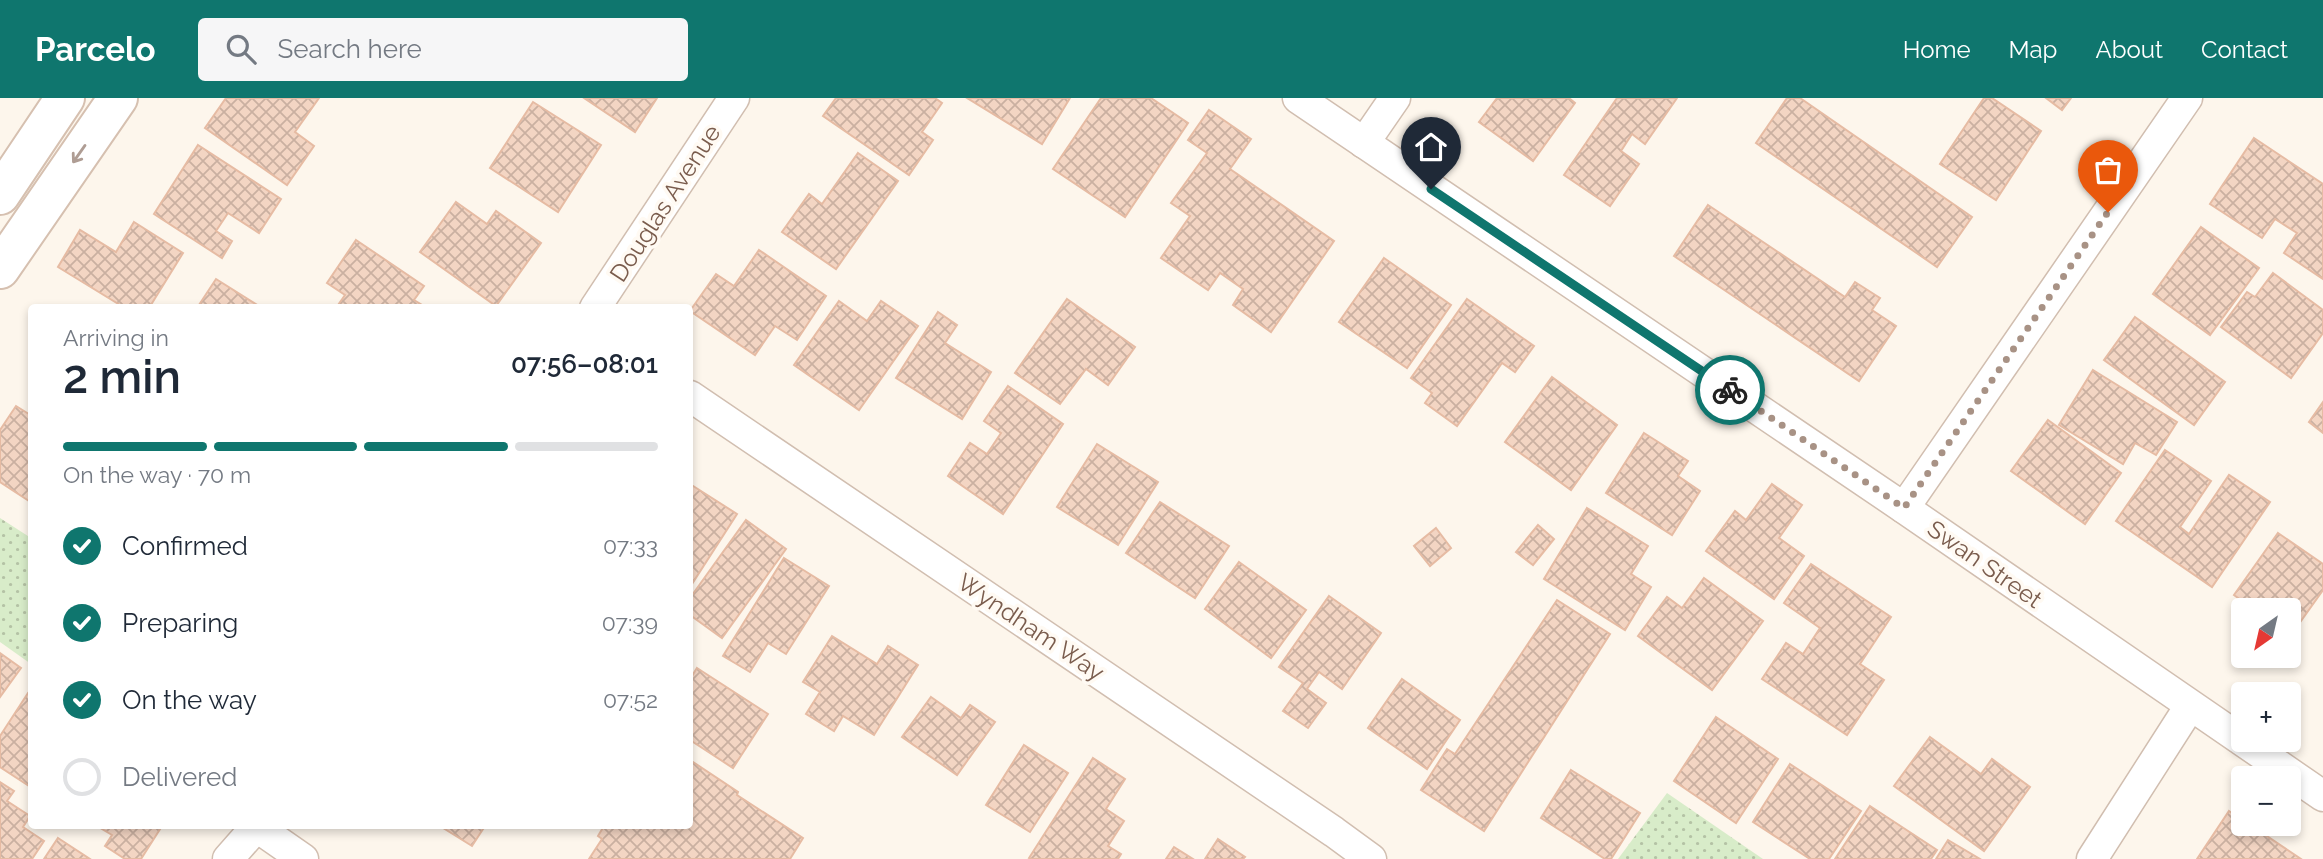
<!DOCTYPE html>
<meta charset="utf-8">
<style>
:root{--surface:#fff;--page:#f6f6f7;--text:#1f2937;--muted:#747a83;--line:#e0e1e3;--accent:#0f766e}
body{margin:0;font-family:Raleway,sans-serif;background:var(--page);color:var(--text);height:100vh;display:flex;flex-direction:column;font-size:26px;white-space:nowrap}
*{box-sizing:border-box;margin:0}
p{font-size:23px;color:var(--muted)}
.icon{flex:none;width:38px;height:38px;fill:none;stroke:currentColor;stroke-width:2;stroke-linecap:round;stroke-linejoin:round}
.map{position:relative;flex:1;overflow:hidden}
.side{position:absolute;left:28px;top:206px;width:665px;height:525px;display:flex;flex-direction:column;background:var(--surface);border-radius:7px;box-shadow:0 4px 10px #0003}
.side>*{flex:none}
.needle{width:46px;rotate:214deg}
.tools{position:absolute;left:2231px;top:500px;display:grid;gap:14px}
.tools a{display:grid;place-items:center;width:70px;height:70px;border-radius:7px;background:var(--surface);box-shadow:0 4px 10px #0003;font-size:35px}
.pin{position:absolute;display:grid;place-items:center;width:60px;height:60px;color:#fff;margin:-72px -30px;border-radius:50% 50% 50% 0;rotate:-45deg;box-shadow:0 0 7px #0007}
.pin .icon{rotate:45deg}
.courier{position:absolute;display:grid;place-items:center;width:70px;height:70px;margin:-35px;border:5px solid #0f766e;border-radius:50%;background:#fff;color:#222;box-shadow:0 2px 9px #0007}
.headline em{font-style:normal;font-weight:600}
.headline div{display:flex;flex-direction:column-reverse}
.headline{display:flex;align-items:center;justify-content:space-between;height:119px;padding:0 35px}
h1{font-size:46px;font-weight:600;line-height:52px}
.bar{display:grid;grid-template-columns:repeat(4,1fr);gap:10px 7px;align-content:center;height:84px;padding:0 35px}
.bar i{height:9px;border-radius:5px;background:var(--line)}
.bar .on{background:var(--accent)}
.bar p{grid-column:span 4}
ol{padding:0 35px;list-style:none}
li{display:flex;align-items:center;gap:21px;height:77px}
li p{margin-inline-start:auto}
li .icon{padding:7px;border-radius:50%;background:var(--accent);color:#fff;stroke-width:4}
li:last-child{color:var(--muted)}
li i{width:38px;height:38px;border:4px solid var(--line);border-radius:50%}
header{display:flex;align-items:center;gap:42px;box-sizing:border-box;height:98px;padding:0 35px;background:var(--accent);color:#fff}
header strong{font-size:33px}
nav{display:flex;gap:38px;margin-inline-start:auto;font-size:24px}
.search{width:490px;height:63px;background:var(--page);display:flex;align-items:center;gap:18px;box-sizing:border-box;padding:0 24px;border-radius:7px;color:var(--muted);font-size:26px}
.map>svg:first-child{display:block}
.park{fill:url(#park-dots)}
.building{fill:url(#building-cross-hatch);stroke:#e6bba3;stroke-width:2}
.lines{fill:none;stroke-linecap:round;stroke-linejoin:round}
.street-casing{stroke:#d1beb0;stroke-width:33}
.secondary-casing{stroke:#d6c0b0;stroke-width:42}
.street{stroke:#fff;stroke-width:30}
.secondary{stroke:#fff;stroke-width:38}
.oneway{stroke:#af9d94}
.done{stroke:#a89285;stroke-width:7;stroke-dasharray:0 12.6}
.route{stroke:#0f766e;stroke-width:9}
.labels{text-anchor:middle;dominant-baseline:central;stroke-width:7;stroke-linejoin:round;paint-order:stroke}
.street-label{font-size:24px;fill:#7a5c4d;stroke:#fffaf3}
</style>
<header>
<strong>Parcelo</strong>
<div class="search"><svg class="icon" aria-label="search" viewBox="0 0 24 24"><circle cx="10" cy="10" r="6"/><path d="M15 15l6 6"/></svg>Search here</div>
<nav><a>Home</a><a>Map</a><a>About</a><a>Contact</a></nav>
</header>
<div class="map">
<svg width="2323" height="761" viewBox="0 0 2323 761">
<defs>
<pattern id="park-dots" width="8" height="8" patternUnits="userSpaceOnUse" patternTransform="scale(1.75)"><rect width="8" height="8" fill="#d8ecc9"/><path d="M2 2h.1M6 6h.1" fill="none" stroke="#b4c2a5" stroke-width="1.8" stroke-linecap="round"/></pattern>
<pattern id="building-cross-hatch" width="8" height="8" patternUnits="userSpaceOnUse" patternTransform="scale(1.75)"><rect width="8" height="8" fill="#f3d5c3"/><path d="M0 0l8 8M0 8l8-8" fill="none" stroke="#cab0a1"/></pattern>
</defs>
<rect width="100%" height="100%" fill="#fdf6ec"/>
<g class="park">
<path d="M0 420 31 440V566L0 544Z"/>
<path d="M1667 695 1763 761H1618Z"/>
</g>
<g class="building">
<path d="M226 0H319L295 34 314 48 287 87 205 30Z"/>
<path d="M584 0H657L635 34Z"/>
<path d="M836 0H935L942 5 922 34 933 42 909 77 823 18Z"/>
<path d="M967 0H1070L1042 46Z"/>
<path d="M1101 0H1151L1188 25 1125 119 1053 71Z"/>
<path d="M1497 0H1569L1575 5 1533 63 1479 24Z"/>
<path d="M1617 0H1677L1645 46 1632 36 1621 53 1639 66 1610 108 1564 77Z"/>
<path d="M1787 0H1800L1972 119 1937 169 1756 45Z"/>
<path d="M1984 0H1992L2041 33 1996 102 1940 66Z"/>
<path d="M2046 0H2071L2062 12Z"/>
<path d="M533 4 601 47 558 114 490 70Z"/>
<path d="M1209 12 1251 41 1230 71 1334 143 1271 234 1233 207 1243 191 1220 175 1208 192 1161 160 1190 118 1171 105 1207 55 1188 42Z"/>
<path d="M2254 40 2323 86V181L2284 155 2297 135 2275 121 2262 140 2210 106Z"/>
<path d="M198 47 281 101 259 135 228 115 216 133 232 143 222 160 154 116Z"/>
<path d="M858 55 898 83 836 171 782 134 809 96 822 106Z"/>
<path d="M456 104 487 126 496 113 541 145 496 208 420 154Z"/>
<path d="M1708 107 1845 199 1855 184 1880 200 1872 212 1896 228 1859 283 1674 158Z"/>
<path d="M134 124 183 155 149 210H125L58 169 80 132 116 154Z"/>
<path d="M2201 129 2259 170 2210 237 2153 196Z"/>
<path d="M356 142 424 188 414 202 427 210H336L345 197 327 185Z"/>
<path d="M759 152 826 198 797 242 775 228 755 257 690 213 716 176 734 188Z"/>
<path d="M1384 160 1451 207 1407 270 1339 224Z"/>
<path d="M2273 175 2323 212V235L2291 280 2221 229 2247 194 2255 199Z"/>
<path d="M216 181 262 210H197Z"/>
<path d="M1067 201 1135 249 1108 287 1086 271 1060 306 1015 275Z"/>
<path d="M1467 201 1534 248 1515 274 1502 265 1457 328 1425 305 1432 295 1411 280Z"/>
<path d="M839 203 867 223 881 203 918 228 859 312 794 267Z"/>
<path d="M938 214 957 227 945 245 991 274 962 321 896 280Z"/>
<path d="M2135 219 2225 284 2194 327 2104 262Z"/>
<path d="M2093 272 2177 324 2156 357 2135 345 2123 366 2059 327Z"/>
<path d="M1552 279 1617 327 1571 392 1505 344Z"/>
<path d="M1008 288 1063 326 1003 416 948 378 970 345 987 356 1001 335 984 323Z"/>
<path d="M2323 304V335L2309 324Z"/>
<path d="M16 308 32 318V405L0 384V332Z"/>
<path d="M2048 322 2121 375 2085 426 2011 373Z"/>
<path d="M1644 335 1688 363 1678 378 1700 393 1672 437 1606 395Z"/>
<path d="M1097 346 1158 384 1118 447 1057 409Z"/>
<path d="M2165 352 2211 383 2180 429 2189 436 2229 377 2270 404 2212 489 2116 423Z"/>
<path d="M690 386 737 416 690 489Z"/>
<path d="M1772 386 1802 407 1779 440 1804 458 1774 501 1706 453 1735 413 1746 422Z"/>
<path d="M1160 404 1229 448 1195 500 1126 455Z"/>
<path d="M1587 410 1648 448 1631 476 1651 489 1625 532 1544 481Z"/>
<path d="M746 422 786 451 722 540 690 517V500Z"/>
<path d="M1538 427 1554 441 1533 467 1516 454Z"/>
<path d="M1436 430 1451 450 1430 468 1414 448Z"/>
<path d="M2278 435 2323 466V492L2291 537 2289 536V513H2256L2234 497Z"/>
<path d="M784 460 829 488 786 556 768 545 750 574 723 558Z"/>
<path d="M1239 464 1306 512 1271 560 1205 511Z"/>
<path d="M1811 466 1891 519 1860 566 1884 582 1847 637 1762 581 1786 545 1803 556 1820 530 1784 505Z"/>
<path d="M1704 480 1763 523 1712 592 1638 538 1667 499 1682 510Z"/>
<path d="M1329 498 1381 535 1342 591 1319 574 1307 591 1326 605 1308 630 1283 613 1303 585 1279 569Z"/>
<path d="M1557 502 1610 536 1484 733 1421 692 1447 651 1455 656Z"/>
<path d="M832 538 877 566 888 548 918 567 874 637 843 618 834 633 806 616 820 594 803 584Z"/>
<path d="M0 555 21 570 0 599Z"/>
<path d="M697 570 768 616 733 670 690 642V581Z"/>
<path d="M1402 581 1460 622 1427 671 1368 630Z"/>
<path d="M28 595 32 597V690L0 669V638Z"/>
<path d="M931 599 961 620 970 607 995 624 957 677 902 639Z"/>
<path d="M1716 619 1778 661 1736 725 1674 683Z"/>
<path d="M1930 639 1981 676 1992 661 2030 689 1984 753 1894 688Z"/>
<path d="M1024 647 1068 675 1030 734 986 707Z"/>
<path d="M1093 660 1125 681 1106 711 1124 723 1108 748 1121 756 1118 761H1031L1029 760Z"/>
<path d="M690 662 738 694 737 697 803 740 790 761H589L602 741 598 738 604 728H690Z"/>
<path d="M1790 666 1861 713 1829 761H1810L1753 724Z"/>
<path d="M1571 672 1640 715 1611 761H1605L1541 720Z"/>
<path d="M0 684 14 693 7 703 30 718 23 729 44 743 32 761H0Z"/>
<path d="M1870 708 1937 752 1931 761H1835Z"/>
<path d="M2229 713 2244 723V726H2249L2301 761H2197Z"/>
<path d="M97 728H162L141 761H125L105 748 112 737Z"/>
<path d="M440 728H485L472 748Z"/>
<path d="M58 740 90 761H44Z"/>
<path d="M1218 741 1245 759 1243 761H1205Z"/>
<path d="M1948 742 1980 761H1936Z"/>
<path d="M1174 749 1193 761H1166Z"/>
</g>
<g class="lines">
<g class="street-casing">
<g id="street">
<path d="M1298 0 1904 410 2323 698"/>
<path d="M1364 45 1395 0"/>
<path d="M595 210 734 0"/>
<path d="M690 298 1334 734 1371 761"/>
<path d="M1904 410 2187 0"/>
<path d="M257 729 303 761"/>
<path d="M228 761 257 728"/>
<path d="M2092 761 2190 608"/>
</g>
</g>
<g class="secondary-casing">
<g id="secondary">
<path d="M0 97 65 0"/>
<path d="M0 171 118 0"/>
</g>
</g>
<use href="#street" class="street"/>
<use href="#secondary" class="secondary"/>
</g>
<defs><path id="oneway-shaft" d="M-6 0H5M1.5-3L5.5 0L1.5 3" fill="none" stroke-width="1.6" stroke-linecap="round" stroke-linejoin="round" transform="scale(1.75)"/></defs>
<use class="oneway" href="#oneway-shaft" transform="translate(79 56) rotate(125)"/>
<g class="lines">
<path class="done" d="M1730 292 1904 410 2108 114"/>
<path class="route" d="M1431 91 1730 292"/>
</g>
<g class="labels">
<g class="street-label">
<text transform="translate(665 105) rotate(-57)">Douglas Avenue</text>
<text transform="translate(1985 466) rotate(35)">Swan Street</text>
<text transform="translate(1031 529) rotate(34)">Wyndham Way</text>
</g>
</g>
</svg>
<div class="tools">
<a><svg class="needle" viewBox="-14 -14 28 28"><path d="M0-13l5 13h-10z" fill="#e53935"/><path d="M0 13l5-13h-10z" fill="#747a83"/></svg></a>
<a>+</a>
<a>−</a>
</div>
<div class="pin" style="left:2108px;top:114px;background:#ea580c"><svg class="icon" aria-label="bag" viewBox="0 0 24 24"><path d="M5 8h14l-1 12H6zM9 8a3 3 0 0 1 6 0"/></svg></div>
<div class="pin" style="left:1431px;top:91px;background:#1f2937"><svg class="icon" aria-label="home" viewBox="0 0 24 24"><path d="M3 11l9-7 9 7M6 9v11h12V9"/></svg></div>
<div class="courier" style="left:1730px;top:292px"><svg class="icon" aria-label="bike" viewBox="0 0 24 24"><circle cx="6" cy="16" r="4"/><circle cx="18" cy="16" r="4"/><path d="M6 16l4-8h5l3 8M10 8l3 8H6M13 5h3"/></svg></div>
<section class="side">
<div class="headline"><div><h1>2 min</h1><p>Arriving in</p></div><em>07:56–08:01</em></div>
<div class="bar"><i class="on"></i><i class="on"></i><i class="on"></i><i></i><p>On the way · 70 m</p></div>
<ol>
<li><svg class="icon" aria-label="check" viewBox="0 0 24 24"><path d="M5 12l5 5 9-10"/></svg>Confirmed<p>07:33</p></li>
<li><svg class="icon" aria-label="check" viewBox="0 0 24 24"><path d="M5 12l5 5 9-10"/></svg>Preparing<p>07:39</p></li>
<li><svg class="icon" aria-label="check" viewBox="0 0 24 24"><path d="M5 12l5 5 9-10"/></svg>On the way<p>07:52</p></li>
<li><i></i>Delivered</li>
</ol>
</section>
</div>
